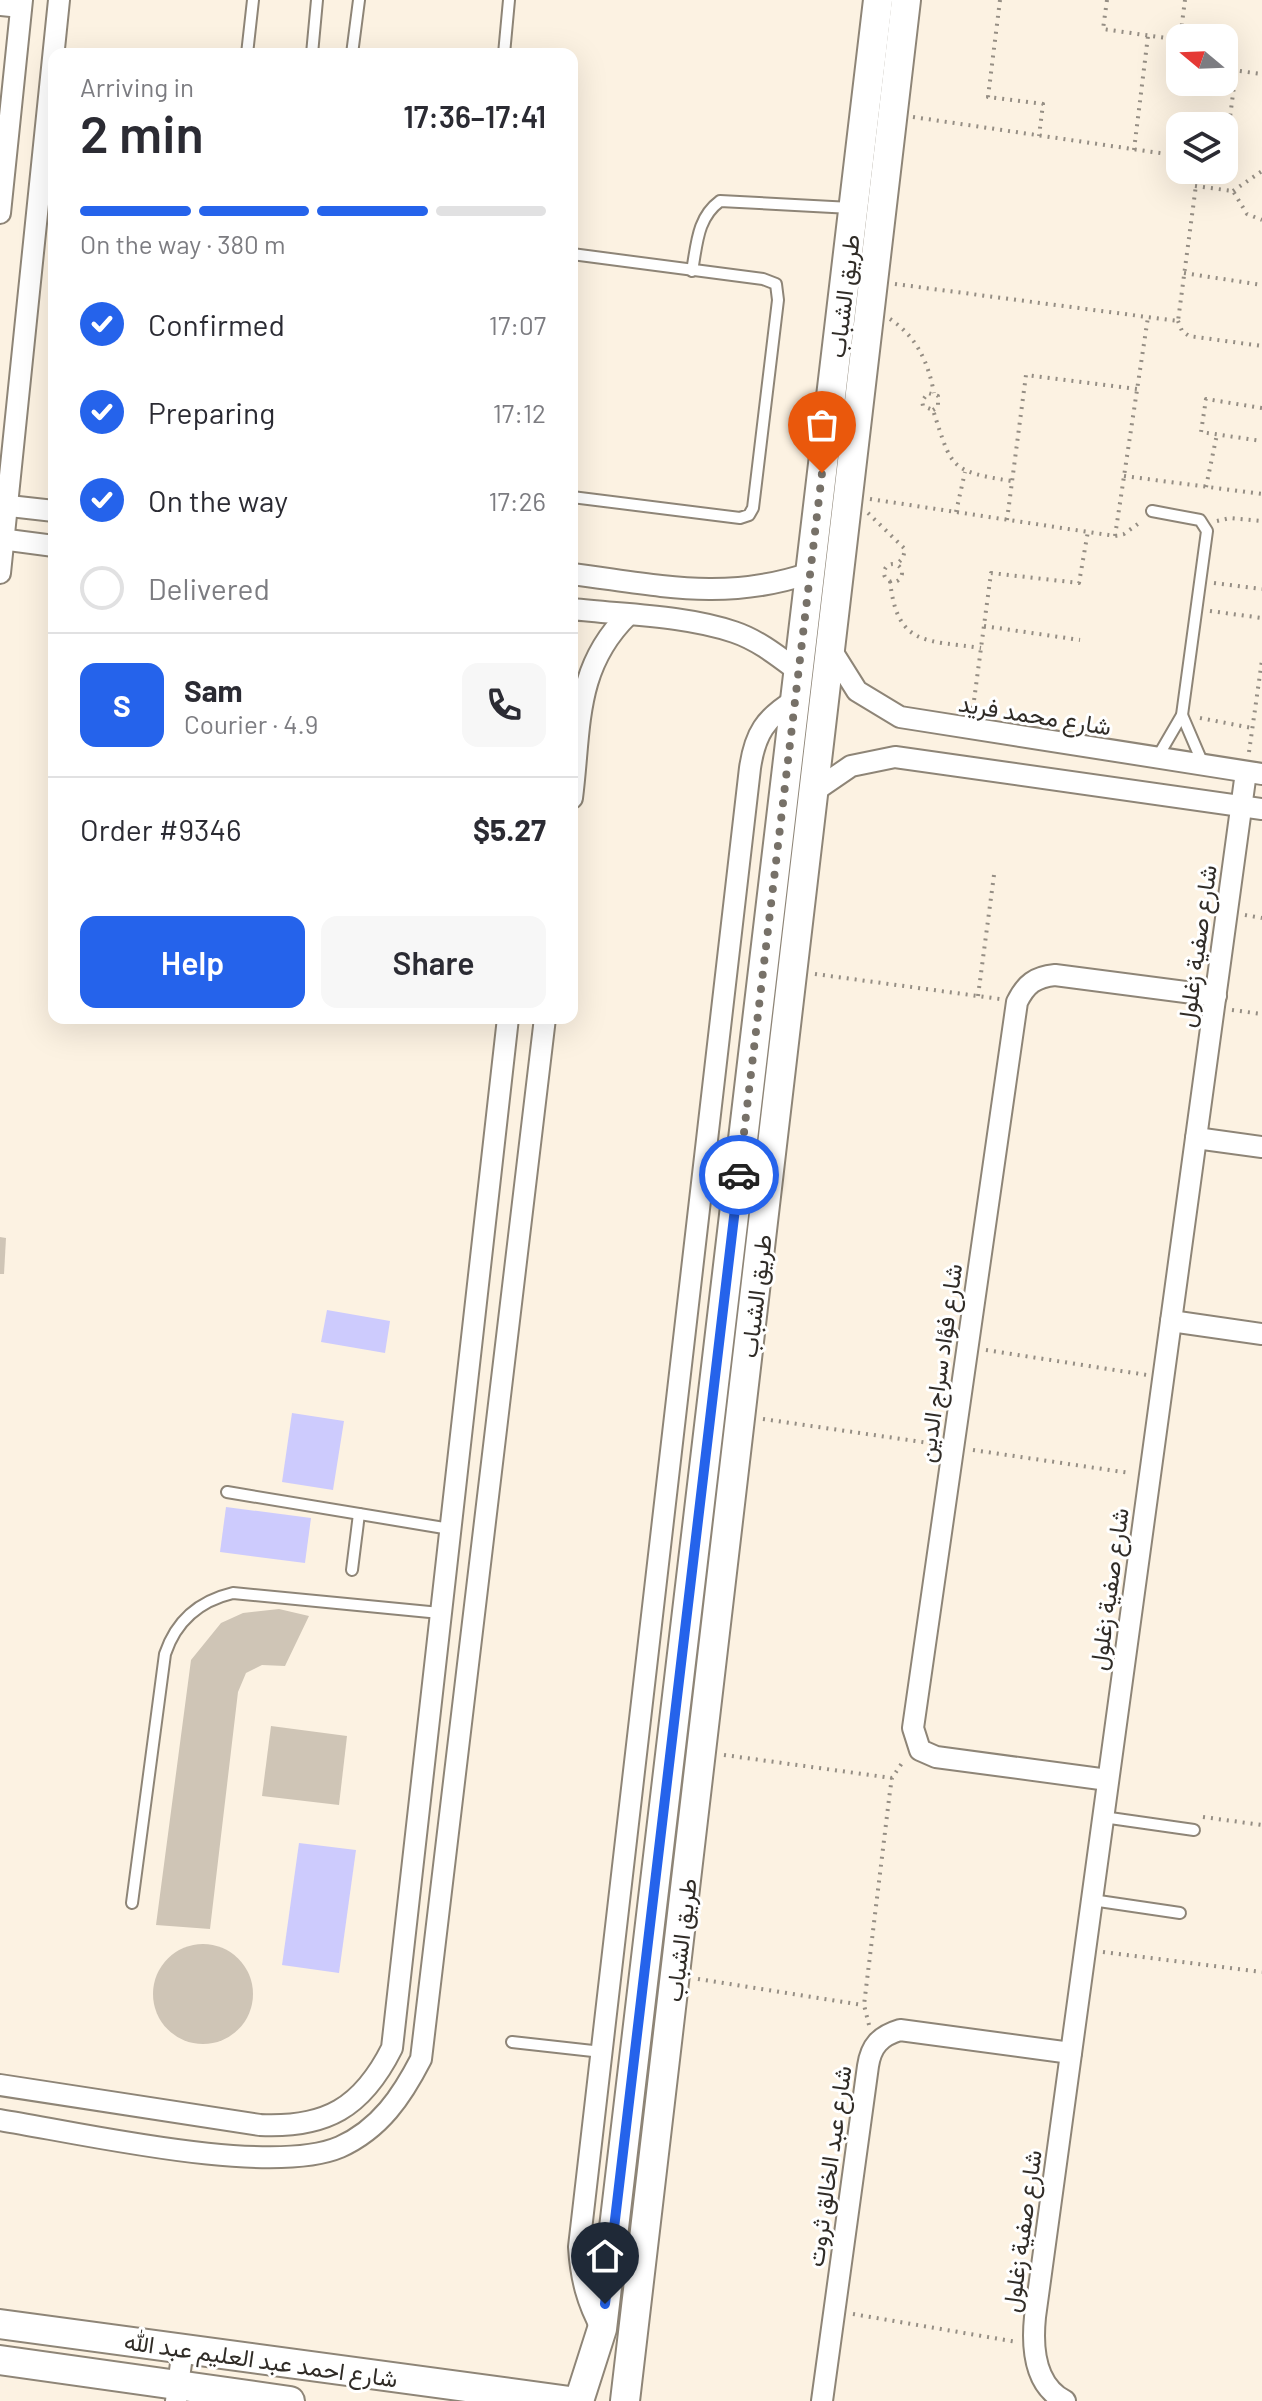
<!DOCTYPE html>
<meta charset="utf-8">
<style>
:root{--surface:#fff;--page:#f7f7f7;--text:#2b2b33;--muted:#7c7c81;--line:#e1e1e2;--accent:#2563eb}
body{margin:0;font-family:Barlow,Vazirmatn,sans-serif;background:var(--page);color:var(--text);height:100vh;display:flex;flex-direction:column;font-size:30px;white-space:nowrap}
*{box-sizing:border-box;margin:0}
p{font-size:26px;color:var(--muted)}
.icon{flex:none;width:44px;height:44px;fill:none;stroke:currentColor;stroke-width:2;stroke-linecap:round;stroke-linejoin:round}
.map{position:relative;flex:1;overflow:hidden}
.drawer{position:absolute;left:48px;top:48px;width:530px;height:976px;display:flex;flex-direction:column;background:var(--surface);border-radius:16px;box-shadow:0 8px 32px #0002}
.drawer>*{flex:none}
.needle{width:52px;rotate:289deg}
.controls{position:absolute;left:1166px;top:24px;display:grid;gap:16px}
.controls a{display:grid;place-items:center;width:72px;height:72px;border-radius:16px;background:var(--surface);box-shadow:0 8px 32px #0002;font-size:40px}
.pin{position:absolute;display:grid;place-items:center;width:68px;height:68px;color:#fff;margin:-82px -34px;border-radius:50% 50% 50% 0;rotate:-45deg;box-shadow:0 0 8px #0007}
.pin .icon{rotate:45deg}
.courier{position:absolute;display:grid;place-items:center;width:80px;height:80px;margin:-40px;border:6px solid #2563eb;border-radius:50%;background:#fff;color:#222;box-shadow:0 2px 10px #0007}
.headline em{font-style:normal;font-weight:600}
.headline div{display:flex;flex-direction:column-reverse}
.headline{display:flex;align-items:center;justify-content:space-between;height:136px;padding:0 32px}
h1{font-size:52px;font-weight:600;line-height:60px}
.bar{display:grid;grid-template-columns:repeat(4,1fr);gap:12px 8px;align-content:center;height:96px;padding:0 32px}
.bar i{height:10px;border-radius:6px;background:var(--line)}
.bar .on{background:var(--accent)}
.bar p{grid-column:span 4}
.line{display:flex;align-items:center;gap:20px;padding:0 32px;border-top:2px solid var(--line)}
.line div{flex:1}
.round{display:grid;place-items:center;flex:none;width:84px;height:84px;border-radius:16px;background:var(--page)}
ol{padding:0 32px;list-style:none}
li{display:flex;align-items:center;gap:24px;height:88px}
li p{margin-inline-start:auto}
li .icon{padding:8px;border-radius:50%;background:var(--accent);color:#fff;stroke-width:4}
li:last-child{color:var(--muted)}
li i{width:44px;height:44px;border:4px solid var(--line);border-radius:50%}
.button{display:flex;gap:16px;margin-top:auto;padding:16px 32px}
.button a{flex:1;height:92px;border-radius:16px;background:var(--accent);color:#fff;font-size:32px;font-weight:600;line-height:92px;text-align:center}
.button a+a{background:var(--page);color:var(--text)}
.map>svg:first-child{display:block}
.green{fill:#cdcbfd}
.building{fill:#cfc5b6}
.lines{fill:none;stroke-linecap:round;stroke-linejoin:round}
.lane-casing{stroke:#8e8577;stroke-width:14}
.street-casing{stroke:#8e8577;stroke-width:24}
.secondary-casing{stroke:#8e8577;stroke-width:32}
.path{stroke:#958e84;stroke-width:4;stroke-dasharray:2 6;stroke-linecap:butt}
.lane{stroke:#fff;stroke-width:10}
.street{stroke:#fff;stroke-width:20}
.secondary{stroke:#fff;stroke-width:28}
.done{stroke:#777168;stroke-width:8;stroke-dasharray:0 14.4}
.route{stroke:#2563eb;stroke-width:10}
.labels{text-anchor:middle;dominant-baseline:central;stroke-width:6;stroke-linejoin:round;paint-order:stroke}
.street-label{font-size:24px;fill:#302c27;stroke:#fff}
</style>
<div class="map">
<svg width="1262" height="2401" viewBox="0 0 1262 2401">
<rect width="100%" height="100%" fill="#fcf2e2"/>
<g class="green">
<path d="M327 1310 390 1321 385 1353 321 1342Z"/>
<path d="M292 1413 344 1421 333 1490 282 1482Z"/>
<path d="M226 1507 311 1518 305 1563 220 1552Z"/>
<path d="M299 1843 356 1850 339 1973 282 1965Z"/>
</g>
<g class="building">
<path d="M0 1237 6 1238 4 1274H0Z"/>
<path d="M279 1609 309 1616 285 1666 262 1665 246 1673 238 1692 210 1929 156 1925 191 1660 221 1623 243 1613Z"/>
<path d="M271 1726 347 1736 339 1805 262 1796Z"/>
<circle cx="203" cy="1994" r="50"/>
</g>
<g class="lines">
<g class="lane-casing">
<g id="lane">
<path d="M247 54 253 0"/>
<path d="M312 54 317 0"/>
<path d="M352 54 359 0"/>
<path d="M504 54 509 0"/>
<path d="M572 254 763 279 776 284 778 300 753 508 749 515 740 518 572 497"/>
<path d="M692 271C697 244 697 218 720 201L851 208"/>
<path d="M1152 511 1200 520 1207 531 1182 715 1157 758"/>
<path d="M1182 715 1203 764"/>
<path d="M227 1492 450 1529"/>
<path d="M352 1570 359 1514"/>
<path d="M1103 1817 1194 1830"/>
<path d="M1092 1900 1180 1913"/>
<path d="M132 1903 165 1654C176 1621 199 1601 233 1593L440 1613"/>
<path d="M512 2042 602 2052"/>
</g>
</g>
<g class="street-casing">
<g id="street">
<path d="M0 5 21 7"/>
<path d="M0 213 22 0"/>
<path d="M0 505 54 511"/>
<path d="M0 539 54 546"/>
<path d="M0 573 59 0"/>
<path d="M572 574C659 585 724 602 810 573"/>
<path d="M572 609C624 615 684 615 734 632 758 640 778 656 798 671"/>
<path d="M830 648 857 691 900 717 1262 774"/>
<path d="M813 792 851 766 895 757 1262 809"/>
<path d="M572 798C581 727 574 668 628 615"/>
<path d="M1196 1138 1262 1147"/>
<path d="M1171 1321 1262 1334"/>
<path d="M1108 1780 936 1757 920 1750 913 1728 1017 1002C1026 984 1035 977 1055 975L1216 996"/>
<path d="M0 2085 260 2125C326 2128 362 2108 392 2048L508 1018"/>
<path d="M0 2120C80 2133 270 2177 340 2147 380 2129 402 2096 421 2059L545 1018"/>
<path d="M602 2329C587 2302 581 2278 579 2247L750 768C755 734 765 718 795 700"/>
<path d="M176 2401 183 2348"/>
<path d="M822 2401 868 2066C871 2046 880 2036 900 2030L1071 2053"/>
<path d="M1065 2401C1034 2385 1032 2347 1035 2317L1246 772"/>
</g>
</g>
<g class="secondary-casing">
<g id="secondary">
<path d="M0 2324 570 2401"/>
<path d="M0 2360 290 2401"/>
<path d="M579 2401 602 2329 878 0"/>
<path d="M625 2401 906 0"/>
</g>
</g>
<g class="path">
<path d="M1000 0 988 97 1043 104 1039 136"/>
<path d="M1107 0 1103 29 1180 40"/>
<path d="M1180 63 1177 62 1185 0"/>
<path d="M1224 69 1262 74"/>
<path d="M913 117 1180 156"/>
<path d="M1134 150 1148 36"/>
<path d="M1224 163 1236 71"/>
<path d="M1195 186 1233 191 1247 214 1262 220"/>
<path d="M1233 191 1262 171"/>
<path d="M1184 273 1262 285"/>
<path d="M895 284 1178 321 1198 170"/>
<path d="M890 319C917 337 928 362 934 393"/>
<path d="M1178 321 1182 331 1189 336 1262 346"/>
<path d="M1262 408 1206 399 1201 432 1262 441"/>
<path d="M933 410 938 407V396L928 393 922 401 923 406 933 410C952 468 949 471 1011 481"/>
<path d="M1124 476 1262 494"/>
<path d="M1206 487 1217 434"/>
<path d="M870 499 1115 536 1124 534 1142 521"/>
<path d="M956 512 965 472"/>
<path d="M868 513 905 549 903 558 897 564"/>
<path d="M1007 520 1026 375 1137 389"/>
<path d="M1217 521 1230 518 1262 521"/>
<path d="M1115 536 1148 317"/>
<circle cx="893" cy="573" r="9"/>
<path d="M890 581C897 647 927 640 981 648"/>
<path d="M1214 583 1262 589"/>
<path d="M1210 611 1262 618"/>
<path d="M984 626 1080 640"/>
<path d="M973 708 991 573 1079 583 1088 531"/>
<path d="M1200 718 1252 728"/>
<path d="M1249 752 1262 660"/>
<path d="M1245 915 1262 918"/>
<path d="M815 974 1000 999"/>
<path d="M978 996 994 875"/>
<path d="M1232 1010 1262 1014"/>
<path d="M986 1350 1147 1375"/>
<path d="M763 1419 936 1444"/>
<path d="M973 1450 1130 1473"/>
<path d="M724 1755 892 1778"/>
<path d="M1203 1817 1262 1825"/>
<path d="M1103 1952 1262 1972"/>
<path d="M698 1979 863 2005"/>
<path d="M869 2025 864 2005 890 1791 892 1778 904 1760"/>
<path d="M853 2314 1017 2342"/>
</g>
<use href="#lane" class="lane"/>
<use href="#street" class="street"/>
<use href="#secondary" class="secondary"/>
</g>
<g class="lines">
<path class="done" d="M739 1175 822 473"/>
<path class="route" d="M605 2304 739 1175"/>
</g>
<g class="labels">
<g class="street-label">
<text transform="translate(843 296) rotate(-83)">طريق الشباب</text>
<text transform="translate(1035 714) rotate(9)">شارع محمد فريد</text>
<text transform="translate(1196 946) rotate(-82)">شارع صفية زغلول</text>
<text transform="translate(755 1296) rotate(-83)">طريق الشباب</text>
<text transform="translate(939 1363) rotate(-82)">شارع فؤاد سراج الدين</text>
<text transform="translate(1108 1589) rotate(-82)">شارع صفية زغلول</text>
<text transform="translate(680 1940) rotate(-83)">طريق الشباب</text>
<text transform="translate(828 2166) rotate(-82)">شارع عبد الخالق ثروت</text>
<text transform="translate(1021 2231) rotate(-82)">شارع صفية زغلول</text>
<text transform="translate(261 2359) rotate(8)">شارع احمد عبد العليم عبد الله</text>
</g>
</g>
</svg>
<div class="controls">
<a><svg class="needle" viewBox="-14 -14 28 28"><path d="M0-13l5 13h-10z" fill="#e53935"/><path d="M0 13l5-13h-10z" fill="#7c7c81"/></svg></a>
<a><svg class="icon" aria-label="layers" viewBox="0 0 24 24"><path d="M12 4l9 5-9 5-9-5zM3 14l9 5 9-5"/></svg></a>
</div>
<div class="pin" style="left:822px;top:473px;background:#ea580c"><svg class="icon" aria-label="bag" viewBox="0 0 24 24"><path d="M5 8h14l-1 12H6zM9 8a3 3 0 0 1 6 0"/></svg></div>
<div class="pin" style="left:605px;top:2304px;background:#1f2937"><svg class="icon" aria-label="home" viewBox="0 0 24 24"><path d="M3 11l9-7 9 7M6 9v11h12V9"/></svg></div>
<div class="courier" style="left:739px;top:1175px"><svg class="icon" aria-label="car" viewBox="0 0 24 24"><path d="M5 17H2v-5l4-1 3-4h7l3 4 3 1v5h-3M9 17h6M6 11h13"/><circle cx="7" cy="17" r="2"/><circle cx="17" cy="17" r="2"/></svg></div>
<section class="drawer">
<div class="headline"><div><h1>2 min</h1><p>Arriving in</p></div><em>17:36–17:41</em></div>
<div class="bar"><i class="on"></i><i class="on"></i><i class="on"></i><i></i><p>On the way · 380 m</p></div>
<ol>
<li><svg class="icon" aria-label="check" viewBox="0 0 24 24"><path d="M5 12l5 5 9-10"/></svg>Confirmed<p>17:07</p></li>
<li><svg class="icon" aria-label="check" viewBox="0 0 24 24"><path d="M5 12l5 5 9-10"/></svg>Preparing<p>17:12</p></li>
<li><svg class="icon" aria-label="check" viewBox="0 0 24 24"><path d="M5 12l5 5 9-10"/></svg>On the way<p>17:26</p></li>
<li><i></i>Delivered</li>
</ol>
<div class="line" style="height:144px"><b class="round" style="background:var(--accent);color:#fff">S</b><div><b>Sam</b><p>Courier · 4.9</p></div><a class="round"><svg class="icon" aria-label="phone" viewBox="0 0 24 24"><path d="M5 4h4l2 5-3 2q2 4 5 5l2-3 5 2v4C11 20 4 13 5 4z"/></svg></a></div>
<div class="line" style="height:104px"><div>Order #9346</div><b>$5.27</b></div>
<div class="button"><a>Help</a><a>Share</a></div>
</section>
</div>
